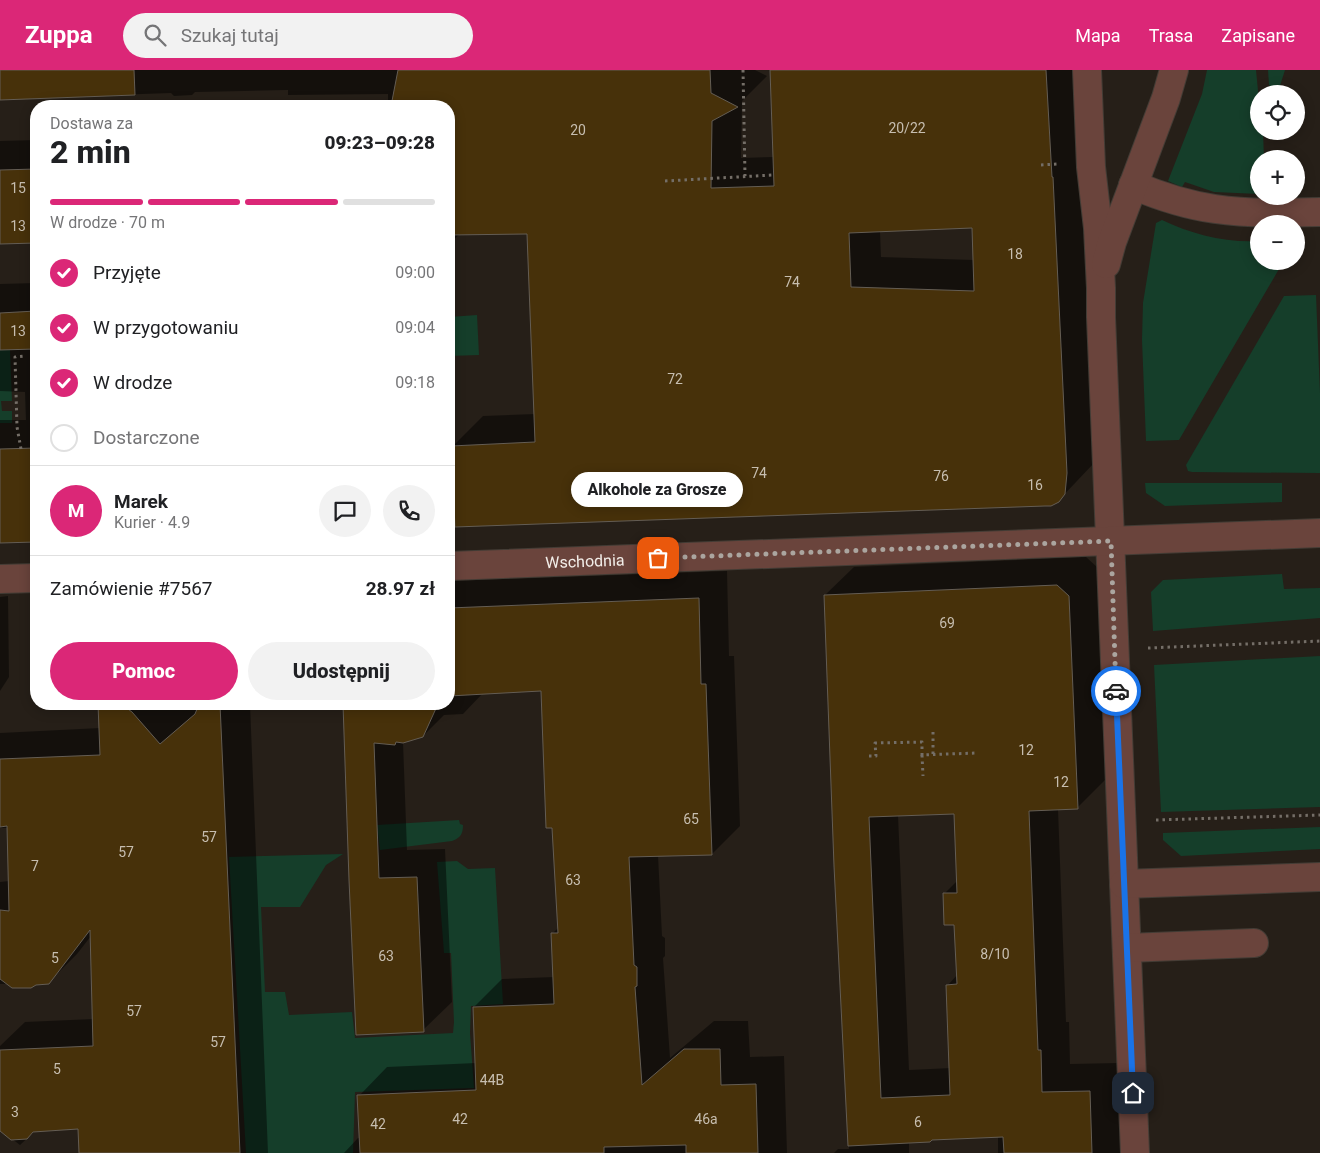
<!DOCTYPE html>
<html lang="pl">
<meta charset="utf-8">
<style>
:root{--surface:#fff;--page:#f2f2f2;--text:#202124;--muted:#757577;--line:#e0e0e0;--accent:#db2777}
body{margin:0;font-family:Roboto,sans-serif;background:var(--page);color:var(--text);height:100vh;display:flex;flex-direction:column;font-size:19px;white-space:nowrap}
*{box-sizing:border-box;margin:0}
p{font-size:16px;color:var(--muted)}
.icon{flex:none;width:28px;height:28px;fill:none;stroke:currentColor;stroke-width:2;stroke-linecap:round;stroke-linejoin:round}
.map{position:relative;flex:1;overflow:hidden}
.panel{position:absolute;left:30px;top:30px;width:425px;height:610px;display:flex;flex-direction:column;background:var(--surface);border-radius:20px;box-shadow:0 2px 12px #0003}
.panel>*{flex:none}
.fabs{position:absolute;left:1250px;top:15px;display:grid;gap:10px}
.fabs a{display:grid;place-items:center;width:55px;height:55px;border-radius:50%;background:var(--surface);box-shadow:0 2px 12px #0003;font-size:25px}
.pin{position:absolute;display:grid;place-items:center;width:42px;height:42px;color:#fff;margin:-21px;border-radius:10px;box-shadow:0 2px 8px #0006}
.courier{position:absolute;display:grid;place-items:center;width:50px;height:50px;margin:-25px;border:4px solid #1a73e8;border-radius:50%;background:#fff;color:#222;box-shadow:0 1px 6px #0007}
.bubble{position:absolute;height:35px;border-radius:18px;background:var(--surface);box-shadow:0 2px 12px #0003;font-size:16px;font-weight:800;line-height:35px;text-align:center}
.overview em{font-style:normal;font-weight:800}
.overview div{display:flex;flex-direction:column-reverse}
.overview{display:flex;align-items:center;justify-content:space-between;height:85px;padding:0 20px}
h1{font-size:32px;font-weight:800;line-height:38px}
.bar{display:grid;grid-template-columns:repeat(4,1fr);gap:8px 5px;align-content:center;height:60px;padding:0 20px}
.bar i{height:6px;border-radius:4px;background:var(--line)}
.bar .on{background:var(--accent)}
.bar p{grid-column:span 4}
.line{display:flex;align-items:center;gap:12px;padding:0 20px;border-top:1px solid var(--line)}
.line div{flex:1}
.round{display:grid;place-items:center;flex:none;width:52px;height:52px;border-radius:26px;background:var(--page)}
ol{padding:0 20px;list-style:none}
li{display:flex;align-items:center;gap:15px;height:55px}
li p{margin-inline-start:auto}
li .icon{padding:5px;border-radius:50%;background:var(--accent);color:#fff;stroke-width:4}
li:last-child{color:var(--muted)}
li i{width:28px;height:28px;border:2px solid var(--line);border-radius:50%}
.action{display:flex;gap:10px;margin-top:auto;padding:10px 20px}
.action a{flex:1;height:58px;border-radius:30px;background:var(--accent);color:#fff;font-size:20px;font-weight:800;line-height:58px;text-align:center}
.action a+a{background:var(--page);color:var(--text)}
header{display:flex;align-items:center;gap:30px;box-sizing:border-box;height:70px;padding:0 25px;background:var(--accent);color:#fff}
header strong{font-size:24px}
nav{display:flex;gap:28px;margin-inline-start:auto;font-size:18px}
.search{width:350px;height:45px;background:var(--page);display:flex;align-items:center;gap:12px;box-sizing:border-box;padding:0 18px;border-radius:28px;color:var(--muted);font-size:19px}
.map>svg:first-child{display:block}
.green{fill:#153e2a}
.shadow{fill:#0007;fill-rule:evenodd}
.building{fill:#47310a;stroke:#645d54;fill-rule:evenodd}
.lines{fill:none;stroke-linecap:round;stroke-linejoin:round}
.minor-casing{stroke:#433c35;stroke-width:30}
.path{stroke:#746e67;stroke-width:3;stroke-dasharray:2.5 4;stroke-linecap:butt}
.minor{stroke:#6a443c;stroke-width:28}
.done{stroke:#aba59f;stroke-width:5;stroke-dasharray:0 9}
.route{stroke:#1a73e8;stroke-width:6}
.labels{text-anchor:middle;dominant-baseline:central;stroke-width:4;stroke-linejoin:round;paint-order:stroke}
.number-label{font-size:14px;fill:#c7beb0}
.street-label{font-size:16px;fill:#f2ede8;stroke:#0d0a07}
</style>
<header>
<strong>Zuppa</strong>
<div class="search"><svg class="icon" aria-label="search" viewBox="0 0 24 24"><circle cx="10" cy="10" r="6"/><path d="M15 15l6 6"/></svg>Szukaj tutaj</div>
<nav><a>Mapa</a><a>Trasa</a><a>Zapisane</a></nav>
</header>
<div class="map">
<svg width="1320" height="1083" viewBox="0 0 1320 1083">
<rect width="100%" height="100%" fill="#261f18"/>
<g class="green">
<path d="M1207 0H1256L1259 31V61H1263L1264 89H1259V124L1214 122 1185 112 1182 117 1168 111 1202 24Z"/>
<path d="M1268 0H1285L1278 22 1269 15Z"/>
<path d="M1162 150C1191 164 1226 173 1259 171V191H1280L1279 199 1179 370 1146 371 1142 270 1143 233 1156 153Z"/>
<path d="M1316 225 1320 323V403L1192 402 1188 401 1186 395 1284 226Z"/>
<path d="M477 245 479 285 449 286V247Z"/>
<path d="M0 280H10L12 331H1L2 341H12V353H0Z"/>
<path d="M1145 413H1282V432L1165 436 1146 423Z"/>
<path d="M1282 504 1284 519 1320 518V548L1153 561 1151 522 1163 510Z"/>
<path d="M1320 586V737L1161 742 1154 595Z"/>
<path d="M459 750 460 754 463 755C463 763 461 768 452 771L380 780 377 755Z"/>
<path d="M1320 757V779L1181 786 1163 770V763Z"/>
<path d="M343 784 326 795 300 837H261L265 922H285L289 945 352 942 355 968 453 963 454 952 451 883H444L437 792 457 791 468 799 495 798 503 934 471 936 470 963 474 1018 355 1022 353 1083H246L229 787Z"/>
</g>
<g class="shadow">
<path d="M0 0H755L767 6 742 31 741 88 774 87 771 0H1078L1095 392 1058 431 453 376 483 346 535 344 528 162 460 164 452 171 449 166V36H388V24L288 25V20L195 22 192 25 174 26 171 23 0 29ZM973 157 974 190 881 187 880 161Z"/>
<path d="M36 70V172L0 173V71Z"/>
<path d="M36 213V471L0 472V350H26L25 322 0 321V214Z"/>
<path d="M1086 487 1097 497 1106 709 1077 738 1058 739 1066 952H1069L1070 994 1118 993 1122 1083H998V1066L932 1068 909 1072V1083H834L838 1079H849L825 525 854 497ZM956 743 958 810 944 824 955 853 957 905 948 915 951 998 909 1000 898 745Z"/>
<path d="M727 501 729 586H734L740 756 712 784 658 785 662 866 665 868V886L663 888 670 988 714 951H748L750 987 784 986 787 1083H344L358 1068H361L359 1026 387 997 476 993 474 937 502 909 554 907 552 864 559 857 553 757 542 620 484 622 463 644 444 645 423 666 403 672 407 780 445 779 452 932 423 960 357 963 343 634H449V511Z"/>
<path d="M8 526 9 607 0 621V527Z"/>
<path d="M99 634H250L268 1083H80L79 1058 35 1061 20 1075 3 1062H0V976L25 952 93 949 91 866 77 884 48 913 0 914V812L9 811 8 758H0V663L100 658Z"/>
</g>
<g class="building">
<path d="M0 0H134L135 25 0 30Z"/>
<path d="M398 0H710L711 23 738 37 712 51 711 118 774 116 770 0H1046L1052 107H1053L1067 403 1065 424 1059 432 1051 436H1045L455 457 451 376 535 372 527 164 449 165V36H391ZM972 158 974 221 851 217 849 163Z"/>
<path d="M36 99V173L0 174V100Z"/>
<path d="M36 241V279L0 280V243Z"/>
<path d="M36 378V472L0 473V379Z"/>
<path d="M1057 515 1069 526 1078 739 1029 741 1038 980H1041L1042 1022 1090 1021 1092 1083H1004L1003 1067 932 1070 930 1072 848 1076 834 796 824 525ZM954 744 957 823H943L944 855H954L957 914 946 915 950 1025 881 1028 869 747Z"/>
<path d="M699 528 701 614H706L712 785 629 787 634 895 637 897V916L635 917 642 1015 684 979H720L721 1015 756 1014 758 1083H686V1075L604 1077V1083H360L357 1025 476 1020 473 937 554 934 551 863H558L552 758H546L541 621 449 626V538Z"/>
<path d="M98 634H121L132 642 160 674 195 644 199 634H220L240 1083H79L78 1059 33 1062 27 1069 11 1070 0 1061V980L93 976 90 860 49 914 36 915 31 918H12L0 909V840L9 841 7 756 0 757V689L100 685Z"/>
<path d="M343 634H438L423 667 403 673 396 672 395 675 374 673 379 808 417 807 424 962 356 965 349 810Z"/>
</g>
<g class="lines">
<g class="minor-casing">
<g id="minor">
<path d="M1087 0 1091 97 1098 158 1101 218V247L1135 1083"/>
<path d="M1133 115C1159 126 1187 135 1215 139 1250 144 1285 143 1320 142"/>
<path d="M1106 194 1112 172 1166 28 1174 0"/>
<path id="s1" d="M449 496 1320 463"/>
<path d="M0 509 36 508"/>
<path d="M1124 814 1320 807"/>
<path d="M1127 878 1254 873"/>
</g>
</g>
<g class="path">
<path d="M743 0 745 106"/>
<path d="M1041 95 1058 94"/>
<path d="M665 111 773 105"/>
<path d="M21 379 17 357 15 287 24 286"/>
<path d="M1148 578 1320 571"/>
<path d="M933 662V685"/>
<path d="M922 685 923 706"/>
<path d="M869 686H876L875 673 922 672V685L976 683"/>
<path d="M1156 750 1320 745"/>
</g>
<use href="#minor" class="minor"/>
</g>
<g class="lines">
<path class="done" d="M658 488 1111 471 1116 621"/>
<path class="route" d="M1116 621 1133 1023"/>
</g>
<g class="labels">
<g class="number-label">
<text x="907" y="58">20/22</text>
<text x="578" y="60">20</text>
<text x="18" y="118">15</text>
<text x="18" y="156">13</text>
<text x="1015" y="184">18</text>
<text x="792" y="212">74</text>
<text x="18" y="261">13</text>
<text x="675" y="309">72</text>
<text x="759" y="403">74</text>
<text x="941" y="406">76</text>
<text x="1035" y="415">16</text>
<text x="947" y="553">69</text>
<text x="1026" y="680">12</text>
<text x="1061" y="712">12</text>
<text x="691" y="749">65</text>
<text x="209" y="767">57</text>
<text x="126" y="782">57</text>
<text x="35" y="796">7</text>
<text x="573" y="810">63</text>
<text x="995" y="884">8/10</text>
<text x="386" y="886">63</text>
<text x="55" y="888">5</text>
<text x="134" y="941">57</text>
<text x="218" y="972">57</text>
<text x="57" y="999">5</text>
<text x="492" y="1010">44B</text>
<text x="15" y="1042">3</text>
<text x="460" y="1049">42</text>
<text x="706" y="1049">46a</text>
<text x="918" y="1052">6</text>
<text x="378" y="1054">42</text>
</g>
<g class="street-label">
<text stroke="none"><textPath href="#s1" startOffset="136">Wschodnia</textPath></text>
</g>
</g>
</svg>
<div class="fabs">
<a><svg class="icon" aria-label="locate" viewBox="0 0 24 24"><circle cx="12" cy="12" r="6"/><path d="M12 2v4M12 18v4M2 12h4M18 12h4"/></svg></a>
<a>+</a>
<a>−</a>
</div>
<div class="pin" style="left:658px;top:488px;background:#ea580c"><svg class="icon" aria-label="bag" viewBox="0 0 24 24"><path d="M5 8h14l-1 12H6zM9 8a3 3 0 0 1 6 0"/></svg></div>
<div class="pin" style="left:1133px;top:1023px;background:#1f2937"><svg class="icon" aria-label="home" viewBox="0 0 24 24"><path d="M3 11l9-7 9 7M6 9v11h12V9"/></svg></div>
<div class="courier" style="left:1116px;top:621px"><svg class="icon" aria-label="car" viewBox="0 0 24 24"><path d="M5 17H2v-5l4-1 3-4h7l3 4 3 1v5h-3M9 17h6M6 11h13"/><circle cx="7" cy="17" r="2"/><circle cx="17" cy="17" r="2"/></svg></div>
<div class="bubble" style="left:571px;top:402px;width:172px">Alkohole za Grosze</div>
<section class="panel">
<div class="overview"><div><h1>2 min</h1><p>Dostawa za</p></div><em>09:23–09:28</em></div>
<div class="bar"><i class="on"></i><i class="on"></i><i class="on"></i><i></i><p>W drodze · 70 m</p></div>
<ol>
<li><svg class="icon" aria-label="check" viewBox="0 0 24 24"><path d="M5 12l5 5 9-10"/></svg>Przyjęte<p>09:00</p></li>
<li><svg class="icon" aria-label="check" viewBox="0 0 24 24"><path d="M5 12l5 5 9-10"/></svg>W przygotowaniu<p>09:04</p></li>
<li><svg class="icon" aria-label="check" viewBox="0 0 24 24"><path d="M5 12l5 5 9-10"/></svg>W drodze<p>09:18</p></li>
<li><i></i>Dostarczone</li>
</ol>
<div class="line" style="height:90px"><b class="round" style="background:var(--accent);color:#fff">M</b><div><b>Marek</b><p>Kurier · 4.9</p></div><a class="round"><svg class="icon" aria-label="chat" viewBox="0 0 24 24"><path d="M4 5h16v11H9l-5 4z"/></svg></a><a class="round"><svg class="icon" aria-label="phone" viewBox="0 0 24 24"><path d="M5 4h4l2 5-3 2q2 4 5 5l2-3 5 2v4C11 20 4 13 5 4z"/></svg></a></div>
<div class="line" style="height:65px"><div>Zamówienie #7567</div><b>28.97 zł</b></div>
<div class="action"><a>Pomoc</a><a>Udostępnij</a></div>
</section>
</div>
